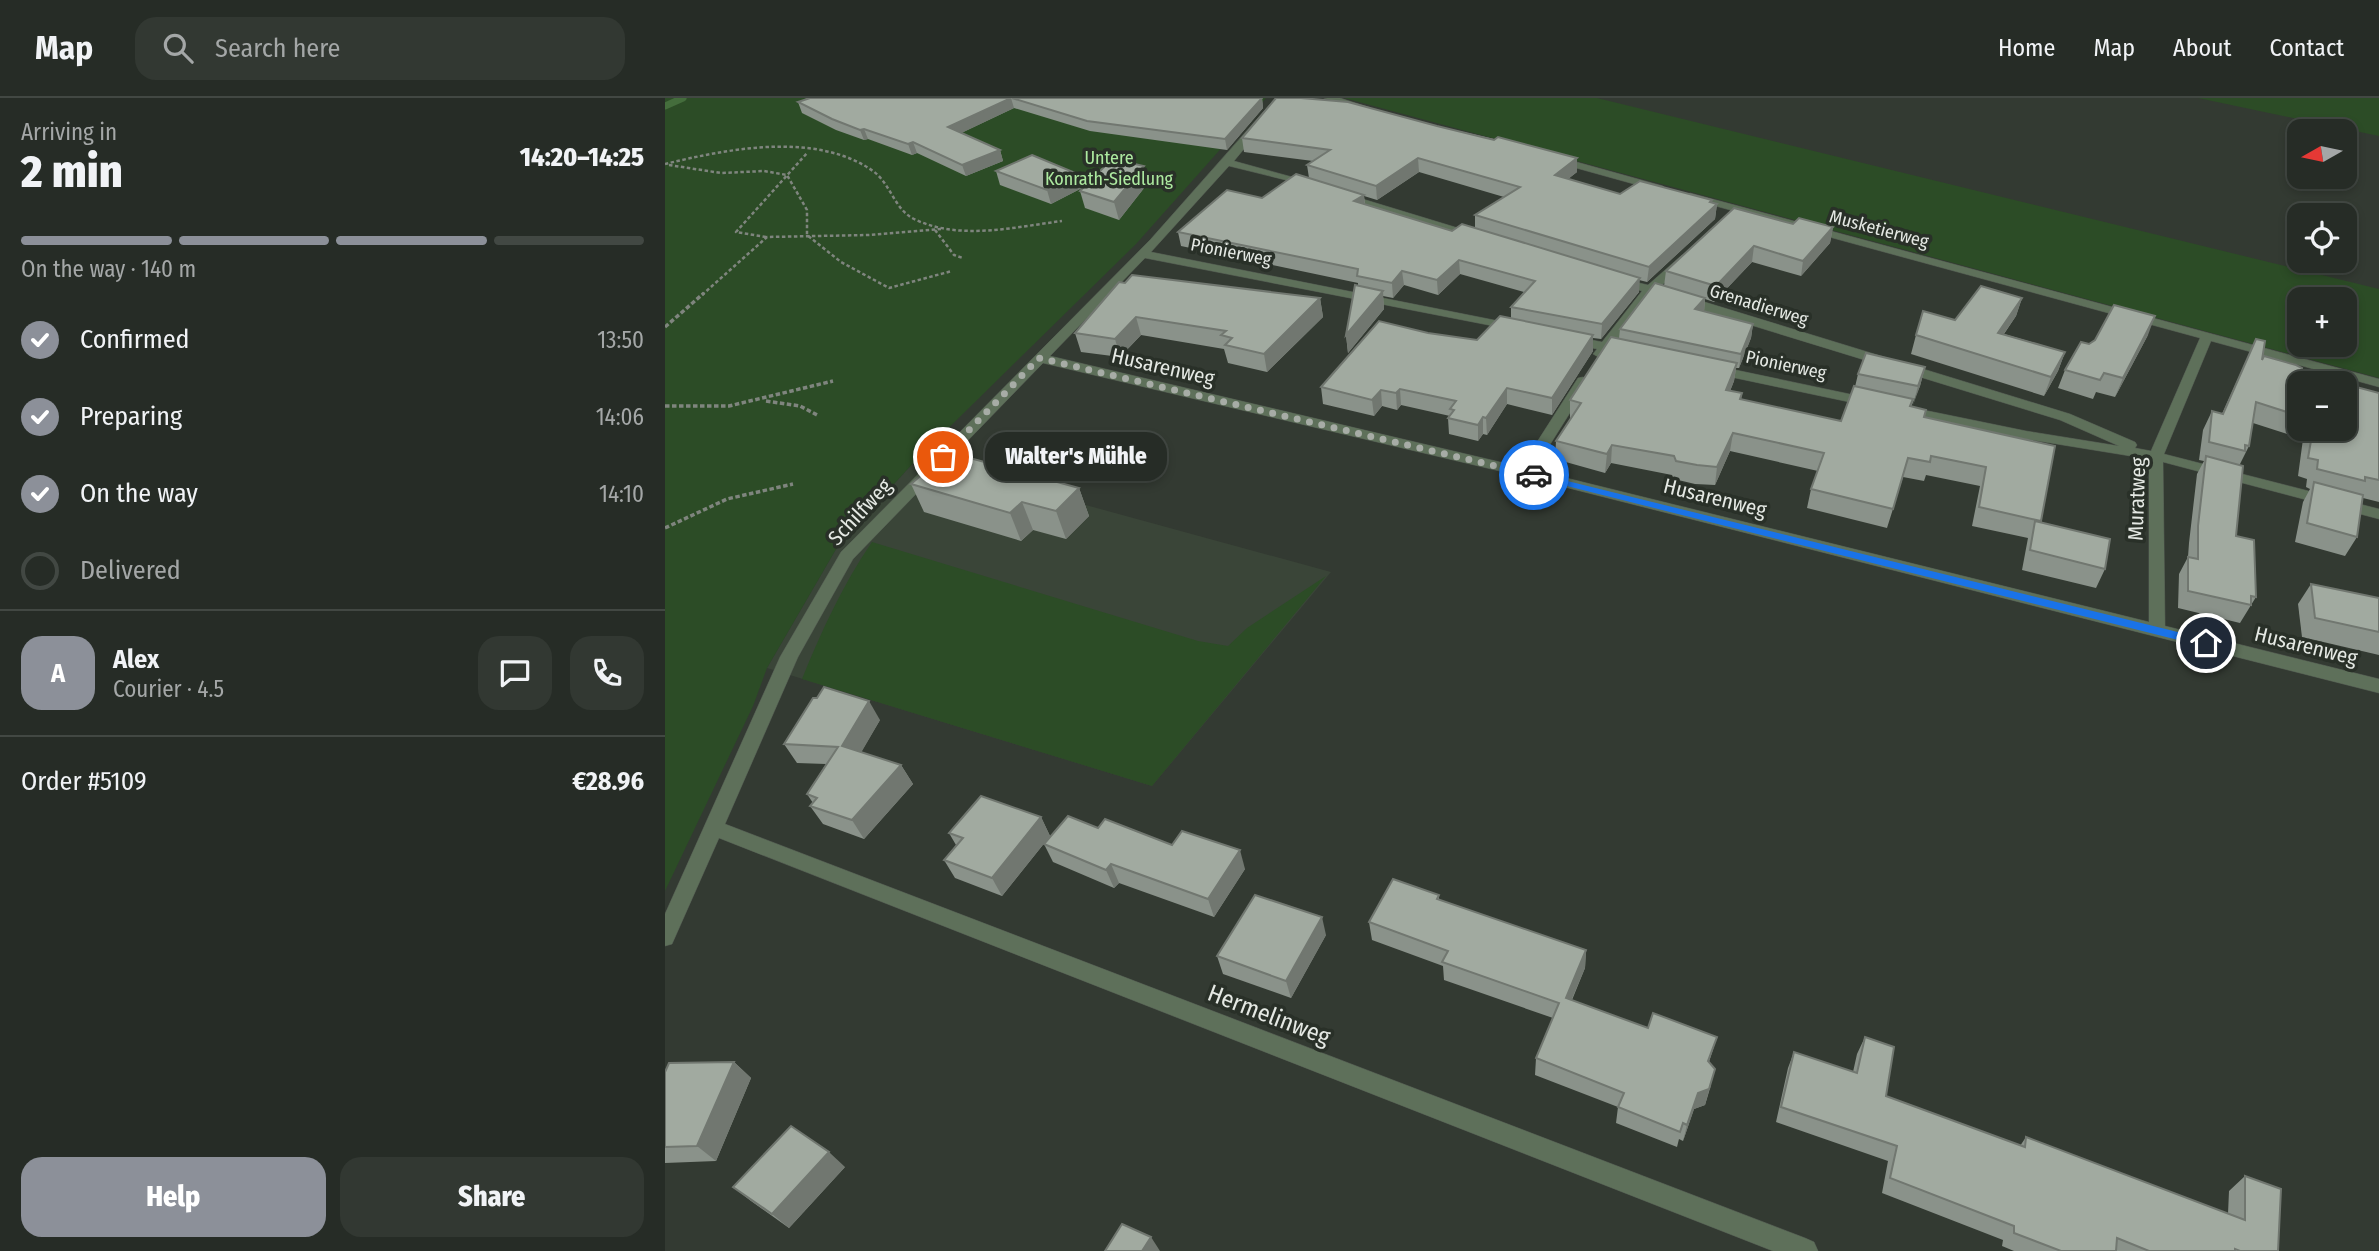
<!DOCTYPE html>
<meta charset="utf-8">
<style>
:root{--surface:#262c26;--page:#323832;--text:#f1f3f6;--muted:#a4a7a7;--line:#424843;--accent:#8c9099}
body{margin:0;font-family:"Fira Sans Condensed",sans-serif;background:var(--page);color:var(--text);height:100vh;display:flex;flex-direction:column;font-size:26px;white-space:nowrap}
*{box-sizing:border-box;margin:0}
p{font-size:23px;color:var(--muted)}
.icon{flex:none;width:38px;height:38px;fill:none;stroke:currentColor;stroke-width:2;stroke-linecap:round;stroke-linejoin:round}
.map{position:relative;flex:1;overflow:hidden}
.drawer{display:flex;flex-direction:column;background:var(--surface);width:665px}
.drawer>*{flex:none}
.needle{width:46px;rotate:261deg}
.tools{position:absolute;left:1622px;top:21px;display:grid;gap:14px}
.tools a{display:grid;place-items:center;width:70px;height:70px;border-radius:14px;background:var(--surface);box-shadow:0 4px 10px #0003,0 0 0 2px var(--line);font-size:35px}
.pin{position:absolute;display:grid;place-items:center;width:60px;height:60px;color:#fff;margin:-30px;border:4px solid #fff;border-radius:50%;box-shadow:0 2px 7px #0007}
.courier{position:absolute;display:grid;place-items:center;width:70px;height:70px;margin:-35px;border:5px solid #1a73e8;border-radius:50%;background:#fff;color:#222;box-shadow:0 2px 9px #0007}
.bubble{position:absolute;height:49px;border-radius:21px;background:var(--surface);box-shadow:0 4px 10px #0003,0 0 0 2px var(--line);font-size:23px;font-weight:800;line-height:49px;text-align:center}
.headline em{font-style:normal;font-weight:800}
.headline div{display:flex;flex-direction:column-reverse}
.headline{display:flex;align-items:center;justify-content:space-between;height:119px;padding:0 21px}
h1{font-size:46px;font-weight:800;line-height:52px}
.bar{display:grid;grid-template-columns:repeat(4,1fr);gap:10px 7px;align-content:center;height:84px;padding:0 21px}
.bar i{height:9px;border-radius:5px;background:var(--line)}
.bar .on{background:var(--accent)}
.bar p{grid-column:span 4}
.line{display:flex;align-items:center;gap:18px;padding:0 21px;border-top:2px solid var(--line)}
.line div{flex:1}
.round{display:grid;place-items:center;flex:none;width:74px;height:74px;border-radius:21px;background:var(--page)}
ol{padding:0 21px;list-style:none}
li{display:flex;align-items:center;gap:21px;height:77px}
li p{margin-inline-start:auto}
li .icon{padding:7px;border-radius:50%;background:var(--accent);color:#fff;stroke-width:4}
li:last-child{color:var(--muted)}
li i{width:38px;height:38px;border:4px solid var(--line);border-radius:50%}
.button{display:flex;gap:14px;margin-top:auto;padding:14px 21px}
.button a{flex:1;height:80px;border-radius:21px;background:var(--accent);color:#fff;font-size:28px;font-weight:800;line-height:80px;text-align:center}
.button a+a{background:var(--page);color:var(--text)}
header{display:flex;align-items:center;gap:42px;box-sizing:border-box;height:98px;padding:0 35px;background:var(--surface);border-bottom:2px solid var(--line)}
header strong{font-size:33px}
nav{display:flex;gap:38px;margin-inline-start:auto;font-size:24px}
.search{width:490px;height:63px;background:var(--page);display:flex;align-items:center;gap:18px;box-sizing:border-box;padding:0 24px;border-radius:21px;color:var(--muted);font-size:26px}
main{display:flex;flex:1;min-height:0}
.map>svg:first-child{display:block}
.built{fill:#3a4538}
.green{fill:#2c4c26;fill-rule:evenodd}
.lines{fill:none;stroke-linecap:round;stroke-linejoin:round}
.stream{stroke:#446d3c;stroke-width:7}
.minor-casing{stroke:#4f564e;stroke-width:1}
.path-far1{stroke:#7f857e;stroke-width:2.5;stroke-dasharray:3.5 2.5;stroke-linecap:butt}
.path{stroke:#7f857e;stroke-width:3.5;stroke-dasharray:4.5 2.5;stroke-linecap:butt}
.minor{fill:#5e705a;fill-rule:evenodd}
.wall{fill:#8a928a;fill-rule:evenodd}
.shaded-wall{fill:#717770}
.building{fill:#a1aaa0;stroke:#717770;stroke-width:2}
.route{fill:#1a73e8}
.done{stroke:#a7aca6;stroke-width:7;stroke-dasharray:0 12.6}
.labels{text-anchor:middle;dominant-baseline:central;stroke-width:7;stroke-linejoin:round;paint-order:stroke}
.far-park-label{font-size:18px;fill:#adeaa0;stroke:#293028}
.far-street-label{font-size:18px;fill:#e5e9e4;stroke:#293028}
.street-label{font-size:21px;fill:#e5e9e4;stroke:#293028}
.near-street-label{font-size:24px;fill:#e5e9e4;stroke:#293028}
</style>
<header>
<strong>Map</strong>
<div class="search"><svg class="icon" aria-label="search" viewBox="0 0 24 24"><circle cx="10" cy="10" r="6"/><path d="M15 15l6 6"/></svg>Search here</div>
<nav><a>Home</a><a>Map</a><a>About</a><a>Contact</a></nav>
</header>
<main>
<section class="drawer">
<div class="headline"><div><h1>2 min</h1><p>Arriving in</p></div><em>14:20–14:25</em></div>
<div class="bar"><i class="on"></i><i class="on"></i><i class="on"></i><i></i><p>On the way · 140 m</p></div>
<ol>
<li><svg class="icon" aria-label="check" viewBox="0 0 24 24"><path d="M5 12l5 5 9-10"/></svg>Confirmed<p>13:50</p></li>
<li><svg class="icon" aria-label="check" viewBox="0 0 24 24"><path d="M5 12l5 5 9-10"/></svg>Preparing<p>14:06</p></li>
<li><svg class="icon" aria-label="check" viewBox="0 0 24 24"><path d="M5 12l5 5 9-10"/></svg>On the way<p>14:10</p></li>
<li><i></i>Delivered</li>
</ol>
<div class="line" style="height:126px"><b class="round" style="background:var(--accent);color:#fff">A</b><div><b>Alex</b><p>Courier · 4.5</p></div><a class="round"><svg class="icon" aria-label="chat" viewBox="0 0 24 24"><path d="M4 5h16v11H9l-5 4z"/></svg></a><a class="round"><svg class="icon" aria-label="phone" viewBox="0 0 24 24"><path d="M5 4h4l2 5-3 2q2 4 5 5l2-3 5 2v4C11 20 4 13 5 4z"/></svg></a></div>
<div class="line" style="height:91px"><div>Order #5109</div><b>€28.96</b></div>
<div class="button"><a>Help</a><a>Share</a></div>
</section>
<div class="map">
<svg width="1714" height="1153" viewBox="0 0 1714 1153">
<rect width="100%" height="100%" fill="#333a32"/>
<path class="built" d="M250 363 278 368 666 474 487 688 102 570 174 446Z"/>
<g class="green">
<path d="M0 0H601L471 146 250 363 174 446 102 570 88 608 0 793Z"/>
<path d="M679 0H932L1714 191V280ZM1634 201H1680V247H1634Z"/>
<path d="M1533 0H1714V38Z"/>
<path d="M207 444 533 543 563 548 582 530 661 478 487 688 137 581C156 534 178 486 207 444Z"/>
</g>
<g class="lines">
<path class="stream" d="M0 8 18 0"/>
<g class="minor-casing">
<g id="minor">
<path d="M611 0H621L569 63 649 85V89L564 68 486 154 849 226 854 227V233L480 160 385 258 856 369 913 280 918 279 925 283 869 372 1484 524V361L1361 341 1234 315V309L1239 308 1361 333 1454 348 1395 322 988 197 949 246 967 250V256L944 253 935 260 928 256 932 251 902 245 900 242 907 238 937 244 977 193 949 185V179L983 187 1017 157 1021 158V164L994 190 1405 316 1470 344 1472 347 1470 350 1486 353 1535 240 1021 100 1019 98 1025 95 1714 281V289L1546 243 1499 356 1714 411V421L1498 364 1500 528 1714 581V595L860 379 378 265 188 461 133 559 60 726 1140 1140 1149 1144 1153 1153H1108L54 740 7 846 0 848V816L115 559 176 454 485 142Z"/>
<path d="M659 0H675L706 10 701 13Z"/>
<path d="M890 58 998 88 1000 90 994 93 886 63 885 61Z"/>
<path d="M678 95 816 137 818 139 808 141 674 100 672 98Z"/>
<path d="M1047 267 1208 301 1215 305 1208 309 1042 274 1040 271Z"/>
</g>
</g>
<g class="path-far1">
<path d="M0 66C62 51 151 33 208 73 226 86 229 111 249 121 294 143 350 129 397 123"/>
<path d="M4 67 56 75 99 73 122 77 142 112V137L176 164 224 190 287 173"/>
<path d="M270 132 289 157 298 160"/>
<path d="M101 139 71 134 143 54"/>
<path d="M37 197 102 139 203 137 276 131"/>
</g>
<g class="path">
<path d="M0 229 39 195"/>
<path d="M101 303 135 308 154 318"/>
<path d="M0 308H64L168 283"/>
<path d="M0 430 62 401 128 386"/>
</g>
<use href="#minor" class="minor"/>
</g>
<g class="wall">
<path d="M140 0H597L598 10 562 52 425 33 349 10 296 35 335 52 338 63 301 78 252 55 247 57 203 41 199 42 171 32 137 15 133 4 143 1Z"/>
<path d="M772 28 912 60V74L903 81 955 96 1047 102V105L1052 106 1050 121 982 184 974 182V194L936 241 928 240V253L887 317 842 306 822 337 818 336 813 343 784 336 783 320 785 318 736 307 732 312 717 308 709 318 658 306 656 289 763 235 812 242 846 220V209L859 194 795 176 773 197 739 187 728 200 718 198 719 211 683 255 681 237 693 188V185L516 148 513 134 644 80 642 67 648 63 579 54 577 40ZM754 74 839 99 810 117V130L787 133 700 106 699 98 712 102Z"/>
<path d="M331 73 413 76 417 90 386 106 335 87Z"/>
<path d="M483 85 454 122 420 110 415 93Z"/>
<path d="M1128 126 1168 129 1165 145 1136 178 1087 164 1049 204 1040 201 1039 214 1088 226 1086 240 1074 270H1071L1069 283 1065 293 1077 295 1076 302 1176 323 1190 289 1193 276 1260 269 1255 288 1246 309 1259 319 1390 348 1375 424 1440 471 1431 490 1357 472 1363 440 1307 428 1315 388 1261 377 1259 383 1238 379 1222 430 1142 410 1146 391 1153 373 1065 353 1050 387 1030 386 1009 381 1007 377 946 365 940 375 890 361 891 343 905 321V302L954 240 955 231 999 188 1001 173Z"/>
<path d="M454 184 655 200 658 219 602 274 563 265 559 251 476 237 455 259 416 254 410 235Z"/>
<path d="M1357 200 1351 218 1339 236 1400 254 1393 273 1379 298 1246 256 1251 237 1290 222Z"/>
<path d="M1483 237 1450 299 1431 294 1428 301 1393 290 1400 272Z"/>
<path d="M1591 241 1597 262 1636 274 1634 285V331H1680L1714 295V404L1698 400 1692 439 1680 458 1630 444 1638 404 1645 391 1641 389 1642 381 1633 378 1638 341 1588 325 1584 348 1575 366 1573 367 1571 438 1591 499 1575 525 1513 510 1514 476 1523 459 1524 445 1532 376 1539 363 1534 362 1538 332 1547 313 1557 316Z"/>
<path d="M246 386 414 390 424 418 401 441 368 432 356 443 259 414Z"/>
<path d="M1646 486 1714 500V557L1637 539 1633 506Z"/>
<path d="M215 622 196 654 236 667 248 686 199 741 158 726 145 708 148 705 142 696 161 666 132 665 119 646Z"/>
<path d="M376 719 385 738 337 798 290 780 279 762 291 747 284 735Z"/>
<path d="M433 730 507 747 580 771 549 819 454 785 449 790 388 764 379 746Z"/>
<path d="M774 797V802L921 852 920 870 907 902 983 930 1052 939 1044 964 1046 987 1040 1007 1029 1011 1018 1043 1014 1041 1012 1049 951 1025 953 1009 870 977 871 960 888 920 779 882 778 868 707 842 704 824Z"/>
<path d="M661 837 626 900 558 876 552 858Z"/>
<path d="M1200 939 1221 998 1355 1048 1361 1039 1563 1116 1564 1093 1580 1078 1613 1153H1349L1337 1148 1338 1142 1217 1095 1223 1063 1111 1024 1123 970 1129 954 1188 974 1192 956Z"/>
<path d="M69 964 86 980 51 1063 0 1065V974Z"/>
<path d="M180 1069 124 1130 86 1103 68 1089Z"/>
</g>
<g class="shaded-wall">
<path d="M346 0 349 10 286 40 283 29Z"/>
<path d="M597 0 598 10 562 52 560 41Z"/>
<path d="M199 31 203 41 199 42 195 32Z"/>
<path d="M248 44 252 55 247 57 243 46Z"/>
<path d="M335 52 338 63 301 78 297 67Z"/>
<path d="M753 60 754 74 712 102 711 88Z"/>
<path d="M912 60V74L889 92 890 77Z"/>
<path d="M479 68 483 85 454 122 449 104Z"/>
<path d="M413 76 417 90 386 106 382 92Z"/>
<path d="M699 97 700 110 689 103Z"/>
<path d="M1047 102 1046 111 1052 106 1050 121 982 184 984 169Z"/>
<path d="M1168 129 1165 145 1136 178 1138 163Z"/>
<path d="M1089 148 1087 164 1049 204 1051 188Z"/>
<path d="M794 162 795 176 773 197 772 182Z"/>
<path d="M737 173 739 187 728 200 727 185Z"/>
<path d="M975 180 974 194 936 241 937 226Z"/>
<path d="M718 193 719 211 683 255 681 237Z"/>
<path d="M655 200 658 219 602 274 599 256Z"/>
<path d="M1040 200 1039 214 1030 211Z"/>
<path d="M1357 200 1351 218 1327 253 1333 235Z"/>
<path d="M1490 218 1483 237 1450 299 1458 280Z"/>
<path d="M471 219 476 237 455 259 450 241Z"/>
<path d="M1088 226 1086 240 1074 270 1076 256Z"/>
<path d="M928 237V253L887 317V300Z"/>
<path d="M1400 254 1393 273 1379 298 1386 279Z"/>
<path d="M1072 265 1069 283 1058 311 1061 292Z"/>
<path d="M1260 269 1255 288 1248 307 1253 288Z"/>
<path d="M842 290V306L822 337 821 320Z"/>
<path d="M735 291 736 307 732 312 731 295Z"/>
<path d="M716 292 717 308 709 318 707 302Z"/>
<path d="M818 319V336L813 343V327Z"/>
<path d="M1068 335 1065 353 1050 387 1052 369Z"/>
<path d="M947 347 946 365 940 375 942 356Z"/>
<path d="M414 390 424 418 401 441 391 413Z"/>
<path d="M357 404 368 432 356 443 345 415Z"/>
<path d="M204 603 215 622 189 667 177 648Z"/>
<path d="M236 667 248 686 199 741 187 722Z"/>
<path d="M376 719 385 738 337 798 327 780Z"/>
<path d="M575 752 580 771 549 819 543 801Z"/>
<path d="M446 766 454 785 449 790 441 772Z"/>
<path d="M657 819 661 837 626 900 621 883Z"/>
<path d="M921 852 920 870 900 917 901 900Z"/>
<path d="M69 964 86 980 51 1063 32 1048Z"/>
<path d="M1050 971 1040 1007 1029 1011 1018 1043 1022 1027 1033 995Z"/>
<path d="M164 1054 180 1069 124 1130 107 1116Z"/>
<path d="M486 1139 495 1153H477Z"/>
</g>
<g class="building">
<path d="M145 0H346L283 29 335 52 297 67 248 44 243 46 199 31 195 32 167 21 133 4Z"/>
<path d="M347 0H597L560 41 422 23Z"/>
<path d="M611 0H636L683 4 772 28 829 42 833 39 912 60 890 77 955 96 975 83 1047 102 1045 104 1052 106 984 169 810 117 855 89 753 60 711 88 642 67 665 52 577 40Z"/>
<path d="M367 57 413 76 382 92 331 73Z"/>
<path d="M447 61 479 68 449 104 415 93Z"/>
<path d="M631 76 699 97 689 103 787 133 797 126 975 180 937 226 846 209 870 183 794 162 772 182 737 173 727 185 692 178 693 171 513 134 562 92 597 100Z"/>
<path d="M1069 110 1128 126 1134 120 1168 129 1138 163 1089 148 1051 188 1001 173Z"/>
<path d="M467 177 655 200 599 256 560 247 567 240 556 237 561 233 471 219 450 241 410 235 454 184 460 185Z"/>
<path d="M990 185 1040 200 1030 211 1088 226 1076 256 955 231Z"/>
<path d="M690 187 718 193 681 237Z"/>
<path d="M1316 188 1357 200 1333 235 1400 254 1386 279 1251 237 1258 213 1290 222Z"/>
<path d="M1449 207 1490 218 1458 280 1439 275 1435 282 1400 272 1416 244 1424 246 1430 242Z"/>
<path d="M835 218 928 237 887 300 842 290 821 320 818 319 813 327 783 320 789 312 785 311 791 303 735 291 731 295 716 292 707 302 656 289 714 223 763 235 812 242Z"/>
<path d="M946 239 1072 265 1061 292 1077 295 1075 301 1176 323 1189 288 1248 301 1245 308 1261 312 1259 319 1390 348 1376 423 1314 409 1321 369 1266 358 1265 364 1243 360 1228 411 1146 391 1159 355 1068 335 1052 369 1032 367 1011 363 1009 358 947 347 942 356 891 343 916 305 905 302Z"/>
<path d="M1591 241 1600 243 1597 262 1599 258 1631 267 1637 270 1636 274 1679 285H1634V318L1591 304 1584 348 1580 347V353L1544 344 1547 313 1558 316Z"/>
<path d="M1201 255 1260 269 1253 288 1193 276Z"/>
<path d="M1680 286 1714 295V382L1700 379V383L1652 371 1653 362 1643 360 1648 331H1680Z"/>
<path d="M283 354 414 390 391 413 357 404 345 415 246 386Z"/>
<path d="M1541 358 1578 368 1571 438 1589 442 1591 499 1586 498V507L1523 493V459L1533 461V428Z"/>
<path d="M1649 384 1698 397 1692 439 1642 425Z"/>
<path d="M1370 423 1445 441 1440 471 1365 452Z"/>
<path d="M1646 486 1714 500V534L1650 520Z"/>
<path d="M159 589 204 603 177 648 236 667 187 722 145 708 152 700 142 696 173 649 119 646 148 600H152Z"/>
<path d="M316 698 376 719 327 780 279 762 298 740 284 735Z"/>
<path d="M403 718 433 730 440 721 507 747 517 733 575 752 543 801 446 766 441 772 379 746Z"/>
<path d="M728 781 774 797 772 801 921 852 901 900 983 930 988 915 1052 939 1043 963 1050 971 1044 991 1033 995 1022 1027 1018 1025 1015 1034 953 1009 959 995 871 960 894 905 777 864 783 853 704 824Z"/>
<path d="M590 797 657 819 621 883 552 858Z"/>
<path d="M1200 939 1229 949 1221 998 1360 1049 1361 1039 1580 1122V1078L1616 1091 1613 1153H1575L1570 1151V1153H1484L1452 1140 1451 1153H1396L1349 1135V1128L1225 1080 1232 1048 1116 1009 1129 954 1192 975Z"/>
<path d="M69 964 32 1048 0 1049V974L4 965Z"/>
<path d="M126 1028 164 1054 107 1116 68 1089Z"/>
<path d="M457 1126 486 1139 477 1153H440Z"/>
</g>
<path class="route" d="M866 374 1541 541 1547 545 1541 549 866 379Z"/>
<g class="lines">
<path class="done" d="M278 359 374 260 869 377"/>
</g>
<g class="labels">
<g class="far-park-label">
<text x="444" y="60">Untere<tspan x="444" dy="21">Konrath-Siedlung</tspan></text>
</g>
<g class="far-street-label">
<text transform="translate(1214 131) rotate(15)">Musketierweg</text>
<text transform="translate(566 154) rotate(11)">Pionierweg</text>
<text transform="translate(1094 207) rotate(17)">Grenadierweg</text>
<text transform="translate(1121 267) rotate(12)">Pionierweg</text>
</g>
<g class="street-label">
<text transform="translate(498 269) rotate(13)">Husarenweg</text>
<text transform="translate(1050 400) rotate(14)">Husarenweg</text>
<text transform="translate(1472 401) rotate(-88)">Muratweg</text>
<text transform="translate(195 414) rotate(-47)">Schilfweg</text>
<text transform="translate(1641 548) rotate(14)">Husarenweg</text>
</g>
<g class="near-street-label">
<text transform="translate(604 917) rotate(21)">Hermelinweg</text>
</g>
</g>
</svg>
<div class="tools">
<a><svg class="needle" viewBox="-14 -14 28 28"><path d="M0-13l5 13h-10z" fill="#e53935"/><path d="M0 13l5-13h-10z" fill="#a4a7a7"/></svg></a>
<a><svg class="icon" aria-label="locate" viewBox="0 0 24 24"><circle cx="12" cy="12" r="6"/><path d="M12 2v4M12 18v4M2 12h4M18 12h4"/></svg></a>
<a>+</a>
<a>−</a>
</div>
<div class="pin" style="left:278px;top:359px;background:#ea580c"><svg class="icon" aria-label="bag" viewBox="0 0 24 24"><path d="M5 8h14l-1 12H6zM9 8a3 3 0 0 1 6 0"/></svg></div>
<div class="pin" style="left:1541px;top:545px;background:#1f2937"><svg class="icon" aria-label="home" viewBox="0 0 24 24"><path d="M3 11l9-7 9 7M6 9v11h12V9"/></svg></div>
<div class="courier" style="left:869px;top:377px"><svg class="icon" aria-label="car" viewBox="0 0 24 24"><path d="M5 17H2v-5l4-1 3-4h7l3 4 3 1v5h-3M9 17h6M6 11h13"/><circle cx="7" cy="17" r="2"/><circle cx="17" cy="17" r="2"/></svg></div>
<div class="bubble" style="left:320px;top:334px;width:182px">Walter's Mühle</div>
</div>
</main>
